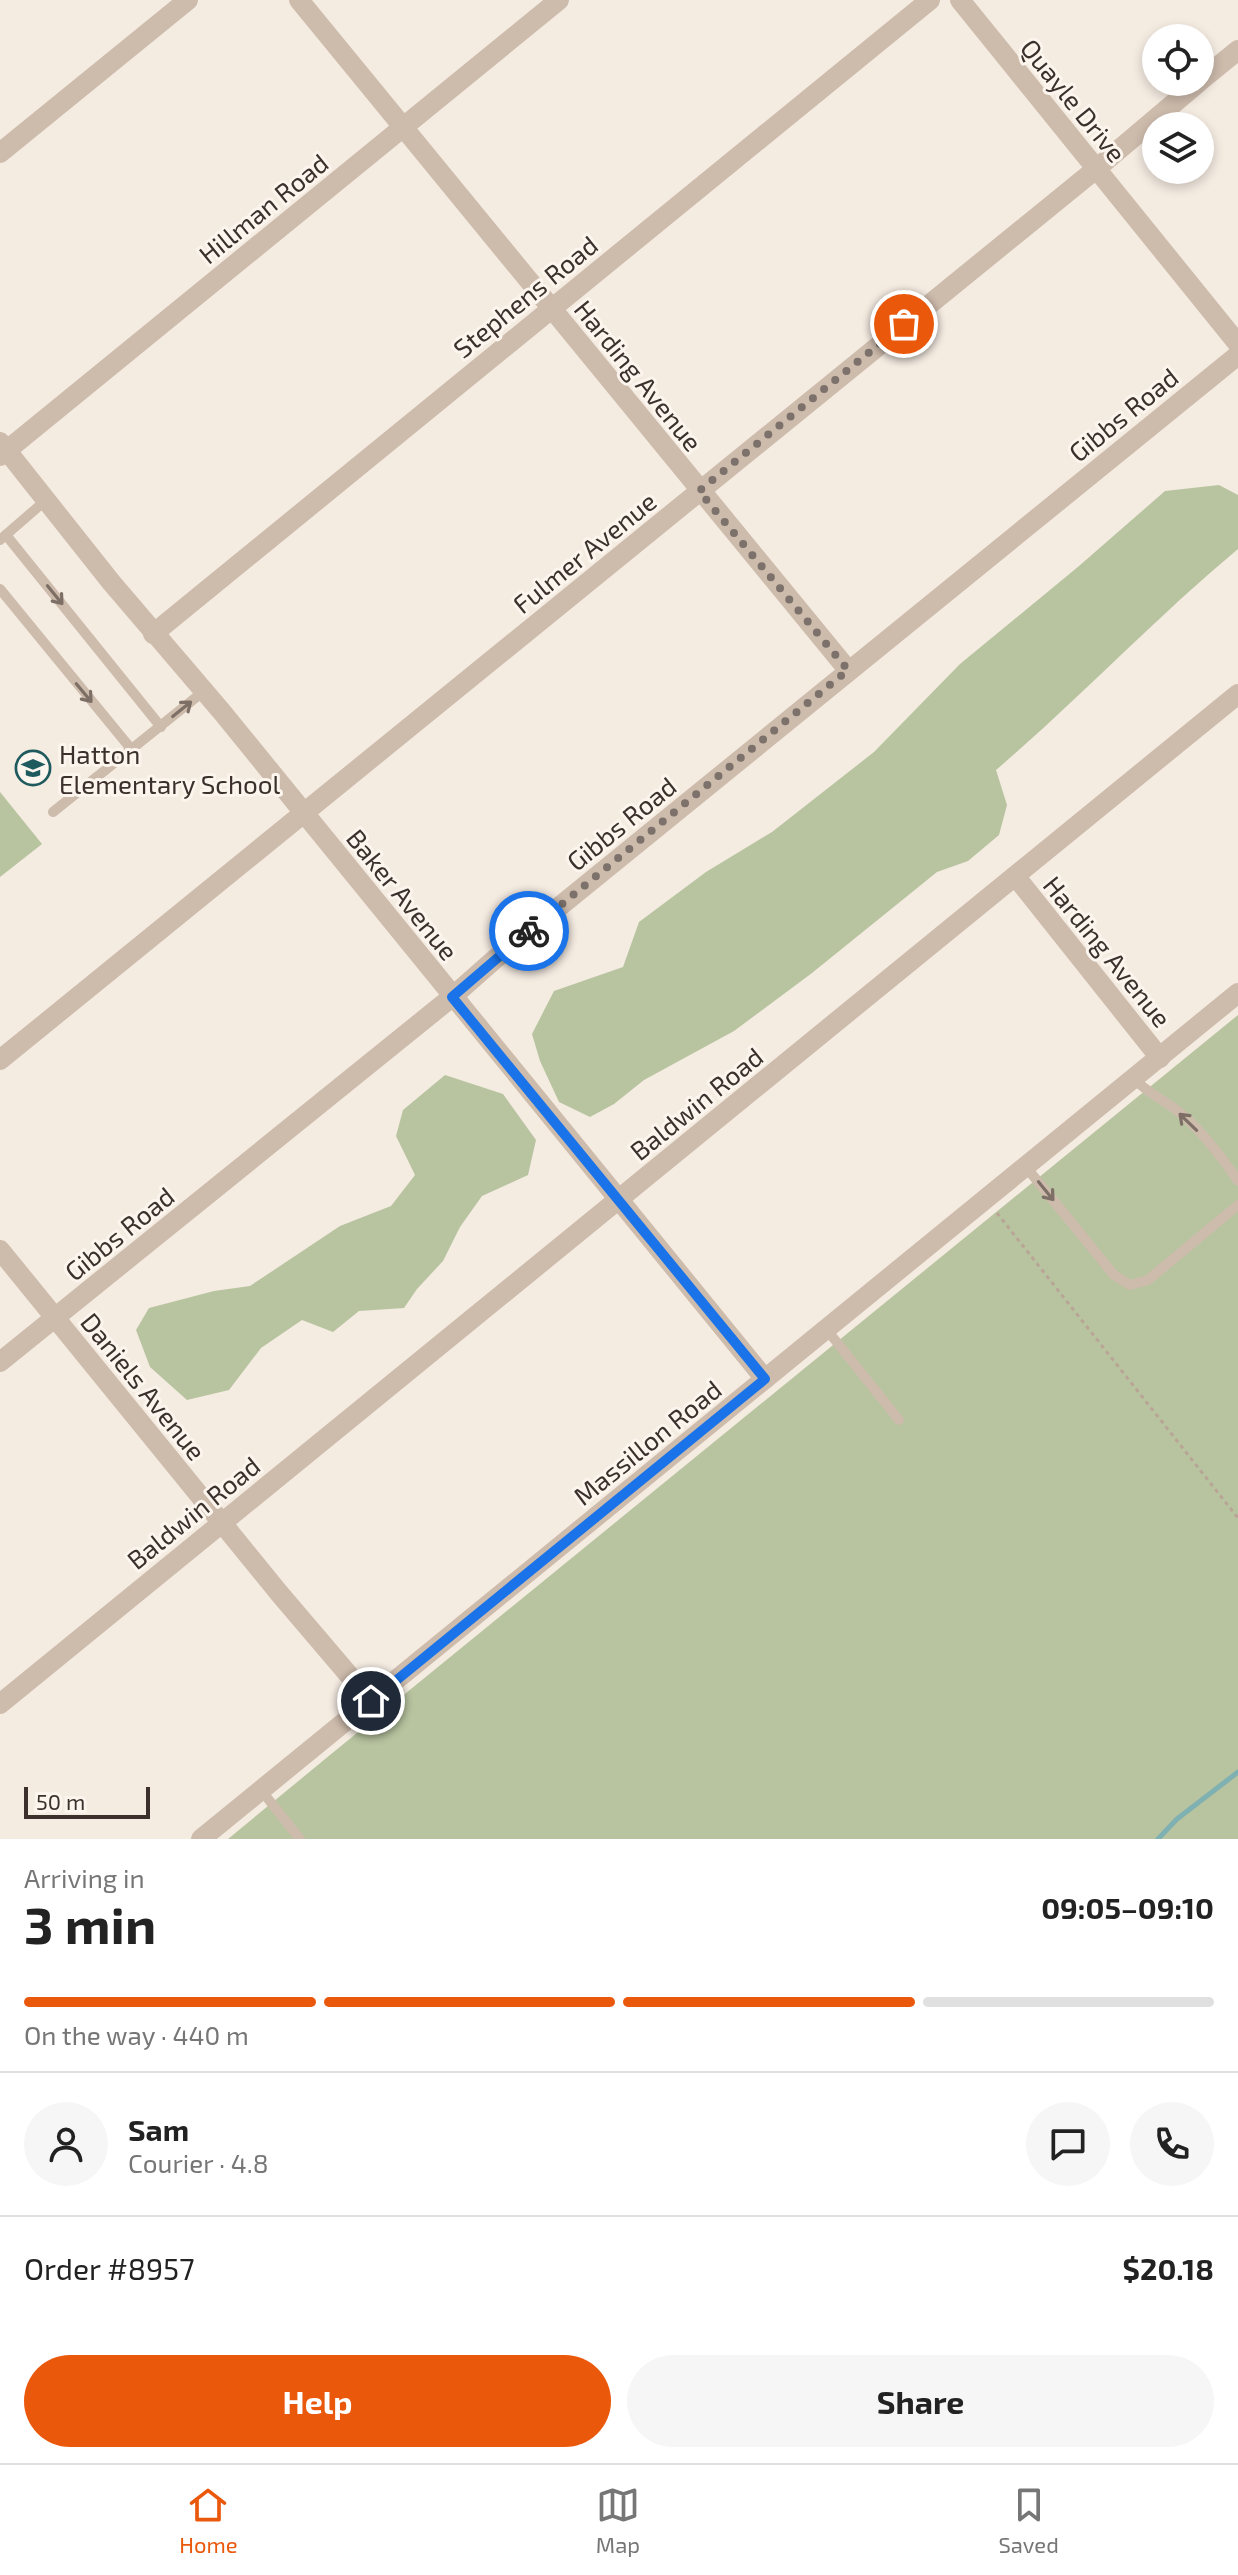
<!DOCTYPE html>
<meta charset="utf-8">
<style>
:root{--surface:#fff;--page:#f6f6f6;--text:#222;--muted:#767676;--line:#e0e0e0;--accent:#ea580c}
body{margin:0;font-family:"Exo 2",sans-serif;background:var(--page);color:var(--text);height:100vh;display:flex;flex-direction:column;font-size:30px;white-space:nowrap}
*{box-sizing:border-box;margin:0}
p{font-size:26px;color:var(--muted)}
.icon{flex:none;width:44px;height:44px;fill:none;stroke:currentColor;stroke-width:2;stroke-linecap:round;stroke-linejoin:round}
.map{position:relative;height:1839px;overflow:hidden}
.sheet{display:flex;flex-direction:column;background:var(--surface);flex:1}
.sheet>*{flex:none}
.tools{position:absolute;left:1142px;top:24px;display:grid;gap:16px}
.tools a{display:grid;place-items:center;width:72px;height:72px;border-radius:50%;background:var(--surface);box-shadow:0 4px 12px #0003;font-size:40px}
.scale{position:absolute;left:24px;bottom:20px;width:126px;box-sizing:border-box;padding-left:8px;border:4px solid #3b302b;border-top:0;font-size:22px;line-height:28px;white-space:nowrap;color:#3b302b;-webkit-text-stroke:6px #fbf5ee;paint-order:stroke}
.pin{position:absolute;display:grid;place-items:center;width:68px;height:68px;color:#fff;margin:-34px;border:4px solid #fff;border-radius:50%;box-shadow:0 2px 8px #0007}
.courier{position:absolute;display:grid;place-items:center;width:80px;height:80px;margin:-40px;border:6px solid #1a73e8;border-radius:50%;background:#fff;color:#222;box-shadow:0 2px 10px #0007}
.overview em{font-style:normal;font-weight:700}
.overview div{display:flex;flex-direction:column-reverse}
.overview{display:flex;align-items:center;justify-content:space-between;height:136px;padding:0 24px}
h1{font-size:52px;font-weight:700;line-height:60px}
.bar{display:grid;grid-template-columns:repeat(4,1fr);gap:12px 8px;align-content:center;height:96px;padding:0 24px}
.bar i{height:10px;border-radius:6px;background:var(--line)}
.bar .on{background:var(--accent)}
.bar p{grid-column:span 4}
.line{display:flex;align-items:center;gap:20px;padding:0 24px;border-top:2px solid var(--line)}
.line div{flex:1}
.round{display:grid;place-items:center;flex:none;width:84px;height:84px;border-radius:42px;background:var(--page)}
.cta{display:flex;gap:16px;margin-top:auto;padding:16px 24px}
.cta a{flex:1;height:92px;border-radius:48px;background:var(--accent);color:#fff;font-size:32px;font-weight:700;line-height:92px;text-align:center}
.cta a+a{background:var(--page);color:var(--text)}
.tabs{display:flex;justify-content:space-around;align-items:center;height:112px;border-top:2px solid var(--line);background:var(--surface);font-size:22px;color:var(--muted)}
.tabs a{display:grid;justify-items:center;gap:4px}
.tabs .on{color:var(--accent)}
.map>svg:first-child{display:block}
.green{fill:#b8c4a0}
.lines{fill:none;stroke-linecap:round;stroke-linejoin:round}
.stream{stroke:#7fb0b2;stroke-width:5}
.path{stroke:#b9a596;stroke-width:3;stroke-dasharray:4 4;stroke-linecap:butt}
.service{stroke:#cdbbac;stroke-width:10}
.minor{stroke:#cdbbac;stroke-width:20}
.tertiary{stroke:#cdbbac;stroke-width:20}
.oneway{stroke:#7d6f65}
.done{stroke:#7c716b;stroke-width:8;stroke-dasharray:0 14.4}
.route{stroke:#1a73e8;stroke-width:10}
.labels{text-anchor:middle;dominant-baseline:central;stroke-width:6;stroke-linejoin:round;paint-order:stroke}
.street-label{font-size:26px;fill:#3b302b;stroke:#fbf5ee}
.poi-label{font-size:26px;fill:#3b302b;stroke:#fbf5ee;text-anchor:start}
</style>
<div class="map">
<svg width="1238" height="1839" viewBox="0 0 1238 1839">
<rect width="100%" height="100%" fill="#f4ebe1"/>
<g class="green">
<path d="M1219 485 1238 495V549C1154 619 1079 699 996 770L1007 805 999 835 968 861 937 872 812 973 734 1031 644 1080 614 1104 590 1117 559 1102 540 1061 532 1034 554 991 623 967 639 922 706 872 772 832 874 752 960 664 1079 566 1165 491Z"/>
<path d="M0 792 42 844 0 877Z"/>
<path d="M1238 1015V1839H228L330 1755Z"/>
<path d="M445 1075 503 1094 536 1140 528 1175 482 1196 460 1227 443 1261 417 1289 404 1308 359 1311 333 1332 302 1320 261 1348 229 1390 187 1400 150 1367 136 1330 149 1308 214 1291 250 1286 340 1226 391 1206 415 1175 396 1136 403 1110Z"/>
</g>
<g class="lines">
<path class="stream" d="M1158 1839 1177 1819 1238 1772"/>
<path class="path" d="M997 1213 1238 1518"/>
<g class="service">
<path d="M6 535 161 727"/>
<path d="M0 540 46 500"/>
<path d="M0 589 132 750"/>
<path d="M53 812 204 691"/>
<path d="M1134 1079C1147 1092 1160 1098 1175 1109 1199 1127 1221 1156 1238 1181"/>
<path d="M1026 1167 1114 1275 1130 1285 1148 1280 1238 1205"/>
<path d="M827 1330 899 1420"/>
<path d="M261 1790 300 1839"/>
</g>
<g class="minor">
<path d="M299 0 848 670"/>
<path d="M960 0 1238 344"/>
<path d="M1200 81 1238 50"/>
<path d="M0 153 188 0"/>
<path d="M0 442 111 582 222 712 765 1379"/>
<path d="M0 456 559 0"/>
<path d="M153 634 930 0"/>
<path d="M1016 877 1160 1058"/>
<path d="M0 1060 1096 169 1199 82"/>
<path d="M0 1250 279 1593 371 1701"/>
<path d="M0 1362 452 997 495 959 1238 355"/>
<path d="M0 1704 1238 694"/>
</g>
<path class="tertiary" d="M201 1839 1238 993"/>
</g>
<defs><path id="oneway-shaft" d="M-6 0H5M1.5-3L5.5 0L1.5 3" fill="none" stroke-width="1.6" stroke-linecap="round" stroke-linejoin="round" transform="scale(2)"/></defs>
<g class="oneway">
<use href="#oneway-shaft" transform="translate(55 595) rotate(51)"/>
<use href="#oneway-shaft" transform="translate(84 693) rotate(50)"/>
<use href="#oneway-shaft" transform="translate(182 709) rotate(-39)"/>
<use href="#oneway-shaft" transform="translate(1188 1122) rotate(-136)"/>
<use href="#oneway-shaft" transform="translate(1046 1191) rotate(51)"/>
</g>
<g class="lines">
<path class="done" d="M529 931 848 670 699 491 904 324"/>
<path class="route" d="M371 1701 765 1379 452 997 529 931"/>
</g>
<defs>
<g id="school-ring" transform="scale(1.8)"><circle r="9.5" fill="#fbf5ee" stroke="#1f5a5e" stroke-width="1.5"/><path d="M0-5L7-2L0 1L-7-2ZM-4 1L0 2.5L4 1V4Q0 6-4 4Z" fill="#1f5a5e"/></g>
</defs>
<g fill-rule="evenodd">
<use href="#school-ring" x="33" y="768"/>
</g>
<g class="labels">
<g class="street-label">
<text transform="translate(1074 100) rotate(51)">Quayle Drive</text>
<text transform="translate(263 208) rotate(-39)">Hillman Road</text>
<text transform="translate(525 296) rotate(-39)">Stephens Road</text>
<text transform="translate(639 375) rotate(51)">Harding Avenue</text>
<text transform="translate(1123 414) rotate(-39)">Gibbs Road</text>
<text transform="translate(584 552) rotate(-39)">Fulmer Avenue</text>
<text transform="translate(621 823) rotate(-39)">Gibbs Road</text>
<text transform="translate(403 894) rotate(51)">Baker Avenue</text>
<text transform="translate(1108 951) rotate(51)">Harding Avenue</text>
<text transform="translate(696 1103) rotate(-39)">Baldwin Road</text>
<text transform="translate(119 1233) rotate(-39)">Gibbs Road</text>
<text transform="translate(144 1386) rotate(51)">Daniels Avenue</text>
<text transform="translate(647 1442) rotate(-39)">Massillon Road</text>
<text transform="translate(193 1512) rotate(-39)">Baldwin Road</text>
</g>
<g class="poi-label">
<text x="59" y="753">Hatton<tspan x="59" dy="30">Elementary School</tspan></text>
</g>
</g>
</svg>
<div class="tools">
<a><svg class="icon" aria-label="locate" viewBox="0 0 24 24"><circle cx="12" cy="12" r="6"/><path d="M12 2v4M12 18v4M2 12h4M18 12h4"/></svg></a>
<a><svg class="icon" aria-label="layers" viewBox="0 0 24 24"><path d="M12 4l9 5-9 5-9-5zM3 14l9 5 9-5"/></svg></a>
</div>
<div class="scale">50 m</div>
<div class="pin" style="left:904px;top:324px;background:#ea580c"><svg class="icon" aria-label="bag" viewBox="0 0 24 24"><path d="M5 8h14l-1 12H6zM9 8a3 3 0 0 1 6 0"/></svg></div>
<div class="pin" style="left:371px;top:1701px;background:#1f2937"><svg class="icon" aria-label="home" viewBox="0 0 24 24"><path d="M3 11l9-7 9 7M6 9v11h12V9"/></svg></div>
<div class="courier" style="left:529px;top:931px"><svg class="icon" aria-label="bike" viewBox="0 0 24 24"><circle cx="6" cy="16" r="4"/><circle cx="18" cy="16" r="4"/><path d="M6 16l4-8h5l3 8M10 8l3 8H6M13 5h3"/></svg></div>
</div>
<section class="sheet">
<div class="overview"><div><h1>3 min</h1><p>Arriving in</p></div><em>09:05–09:10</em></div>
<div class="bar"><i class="on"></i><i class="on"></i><i class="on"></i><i></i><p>On the way · 440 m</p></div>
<div class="line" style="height:144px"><a class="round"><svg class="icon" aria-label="person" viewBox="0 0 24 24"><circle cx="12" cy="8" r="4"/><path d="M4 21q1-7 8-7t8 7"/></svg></a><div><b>Sam</b><p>Courier · 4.8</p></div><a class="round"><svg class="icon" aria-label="chat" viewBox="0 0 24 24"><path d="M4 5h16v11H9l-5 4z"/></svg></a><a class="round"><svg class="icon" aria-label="phone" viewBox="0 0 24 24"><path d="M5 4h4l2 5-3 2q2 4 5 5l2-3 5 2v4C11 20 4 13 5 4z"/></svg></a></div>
<div class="line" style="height:104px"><div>Order #8957</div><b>$20.18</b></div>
<div class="cta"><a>Help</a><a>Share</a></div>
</section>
<nav class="tabs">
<a class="on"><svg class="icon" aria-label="home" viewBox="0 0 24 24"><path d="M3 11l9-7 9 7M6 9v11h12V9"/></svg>Home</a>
<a><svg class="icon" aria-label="map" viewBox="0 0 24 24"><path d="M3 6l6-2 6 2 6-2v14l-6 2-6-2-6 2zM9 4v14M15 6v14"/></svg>Map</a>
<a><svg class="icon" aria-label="saved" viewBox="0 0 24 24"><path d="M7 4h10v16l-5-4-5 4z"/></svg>Saved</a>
</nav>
